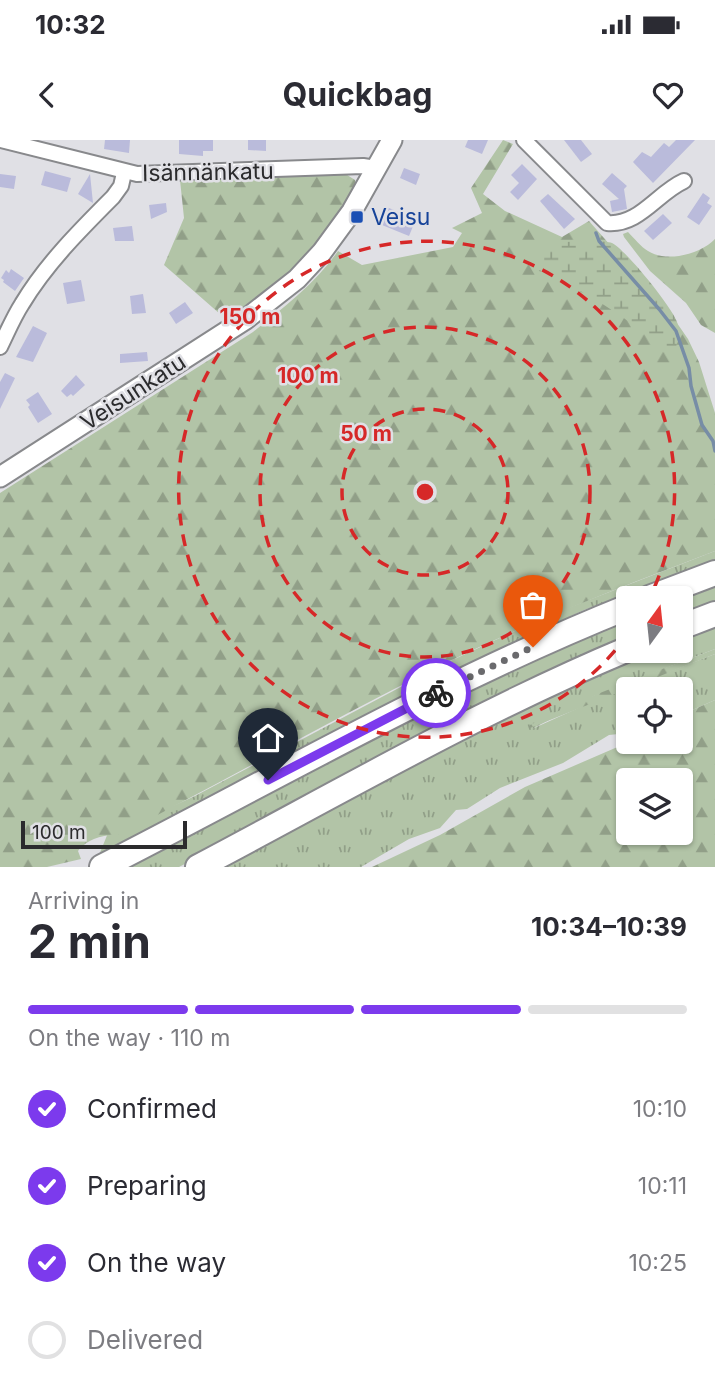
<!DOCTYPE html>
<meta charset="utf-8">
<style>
:root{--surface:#fff;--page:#f2f2f3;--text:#2b2b33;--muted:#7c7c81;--line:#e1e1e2;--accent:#7c3aed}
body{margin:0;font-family:Inter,sans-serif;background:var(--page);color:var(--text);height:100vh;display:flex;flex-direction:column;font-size:26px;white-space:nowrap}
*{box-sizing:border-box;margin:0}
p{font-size:23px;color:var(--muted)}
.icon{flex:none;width:38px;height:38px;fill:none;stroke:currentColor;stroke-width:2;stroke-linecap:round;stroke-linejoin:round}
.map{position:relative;height:727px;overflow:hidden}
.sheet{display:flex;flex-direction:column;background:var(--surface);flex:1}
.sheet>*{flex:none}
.needle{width:46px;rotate:15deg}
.fabs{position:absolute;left:616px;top:446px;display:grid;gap:14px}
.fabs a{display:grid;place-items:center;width:77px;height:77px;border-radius:7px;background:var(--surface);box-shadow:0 2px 5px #0004;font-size:35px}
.scale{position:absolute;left:21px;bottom:18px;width:166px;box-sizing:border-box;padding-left:7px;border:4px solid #2b2b2d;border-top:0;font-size:19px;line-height:24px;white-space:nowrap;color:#2b2b2d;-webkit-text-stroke:5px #e0e0e5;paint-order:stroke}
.pin{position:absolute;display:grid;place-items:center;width:60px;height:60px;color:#fff;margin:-72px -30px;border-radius:50% 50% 50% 0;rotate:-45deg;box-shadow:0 0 7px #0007}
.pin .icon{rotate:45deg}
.courier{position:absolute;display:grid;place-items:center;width:70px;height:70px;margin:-35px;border:5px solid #7c3aed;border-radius:50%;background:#fff;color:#222;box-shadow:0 2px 9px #0007}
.headline em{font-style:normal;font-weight:700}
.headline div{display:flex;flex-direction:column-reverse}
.headline{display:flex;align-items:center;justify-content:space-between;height:119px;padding:0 28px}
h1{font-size:46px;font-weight:700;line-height:52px}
.bar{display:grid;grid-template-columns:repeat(4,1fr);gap:10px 7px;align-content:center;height:84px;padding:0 28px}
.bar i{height:9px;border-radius:5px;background:var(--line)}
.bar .active{background:var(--accent)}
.bar p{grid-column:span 4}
ol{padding:0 28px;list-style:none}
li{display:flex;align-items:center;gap:21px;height:77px}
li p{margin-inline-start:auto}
li .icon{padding:7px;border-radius:50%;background:var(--accent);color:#fff;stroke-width:4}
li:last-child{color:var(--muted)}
li i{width:38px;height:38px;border:4px solid var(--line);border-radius:50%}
.status{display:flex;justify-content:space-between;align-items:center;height:49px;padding:0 35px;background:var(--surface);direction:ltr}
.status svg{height:19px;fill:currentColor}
header{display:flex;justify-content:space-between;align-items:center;height:91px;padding:0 28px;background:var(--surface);font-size:32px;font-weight:700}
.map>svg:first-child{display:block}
.grass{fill:url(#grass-tufts)}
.forest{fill:url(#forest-firs);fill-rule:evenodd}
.wetland{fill:url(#wetland-marsh)}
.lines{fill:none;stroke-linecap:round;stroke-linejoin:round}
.stream{stroke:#778da6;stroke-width:3.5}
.building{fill:#babbdb}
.street-casing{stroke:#88898c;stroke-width:18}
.secondary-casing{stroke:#88898c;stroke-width:23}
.highway-casing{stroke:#88898c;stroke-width:28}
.street{stroke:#fff;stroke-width:14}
.secondary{stroke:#fff;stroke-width:19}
.highway{stroke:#fff;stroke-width:24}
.done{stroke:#6a6a6d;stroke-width:7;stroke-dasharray:0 12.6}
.route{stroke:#7c3aed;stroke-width:9}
.ring{fill:none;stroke:#d62828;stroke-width:3.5;stroke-dasharray:12 9}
.transit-dot{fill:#1a4fb4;stroke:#e0e0e5;stroke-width:2.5}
.labels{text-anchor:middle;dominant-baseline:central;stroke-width:5;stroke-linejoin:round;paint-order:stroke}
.street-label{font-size:23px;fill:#2b2b2d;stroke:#e0e0e5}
.transit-label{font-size:23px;fill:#164399;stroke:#e0e0e5;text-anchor:start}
.centre{fill:#d62828;stroke:#e0e0e5;stroke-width:3.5}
.ring-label{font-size:21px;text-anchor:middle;font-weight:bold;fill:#d62828;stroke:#e0e0e5;stroke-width:5;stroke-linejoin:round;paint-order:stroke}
</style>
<div class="status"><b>10:32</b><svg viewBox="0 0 49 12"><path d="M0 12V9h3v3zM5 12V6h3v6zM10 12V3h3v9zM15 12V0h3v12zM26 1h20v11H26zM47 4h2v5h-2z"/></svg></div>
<header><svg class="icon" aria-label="back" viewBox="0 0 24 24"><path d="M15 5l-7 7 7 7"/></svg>Quickbag<svg class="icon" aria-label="heart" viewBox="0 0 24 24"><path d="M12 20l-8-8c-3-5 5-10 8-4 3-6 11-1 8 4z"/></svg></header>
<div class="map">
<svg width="715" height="727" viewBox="0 0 715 727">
<defs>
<pattern id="grass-tufts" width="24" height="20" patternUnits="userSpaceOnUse" patternTransform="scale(1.75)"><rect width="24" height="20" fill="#b2c4a7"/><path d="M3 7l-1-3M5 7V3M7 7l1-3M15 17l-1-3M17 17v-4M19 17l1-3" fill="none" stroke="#919f88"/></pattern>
<pattern id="forest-firs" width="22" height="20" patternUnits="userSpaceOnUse" patternTransform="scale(1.75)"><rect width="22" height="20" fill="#b2c4a7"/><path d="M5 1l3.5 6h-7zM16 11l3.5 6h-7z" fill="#919f88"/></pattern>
<pattern id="wetland-marsh" width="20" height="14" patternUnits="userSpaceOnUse" patternTransform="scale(1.75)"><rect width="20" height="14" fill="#b2c4a7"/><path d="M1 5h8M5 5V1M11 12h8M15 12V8" fill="none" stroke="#919f88"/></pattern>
</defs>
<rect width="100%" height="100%" fill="#e0e0e5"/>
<g class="grass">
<path d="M715 411V420L584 470 452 531 99 715 108 693 111 694 195 656 446 523 545 477Z"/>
<path d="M715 442V464L681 477V458Z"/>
<path d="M628 475V499L295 666 179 727H120L366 596Z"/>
<path d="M715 487V509L594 556 532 589 596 560 715 514V560L681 575V550H628V593L609 595 563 623 500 648 467 669 456 670 440 688 409 699 361 727H224L438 613 564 551 654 511H681V501Z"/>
</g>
<g class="forest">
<path d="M503 0 513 4 483 54 505 71 562 97 589 81 670 173 688 199 699 222 715 273V411C625 446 533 480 446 523 335 577 228 640 118 695 104 694 86 699 78 711L81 719 47 727H0V353L253 192C284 167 315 144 338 111L362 125 453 107 462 93 452 88 482 73 471 48Z"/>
<path d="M344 33 355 40 357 48 305 125 228 181 164 125 184 78 180 40Z"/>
<path d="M628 92C634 98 641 107 648 111 667 123 701 114 715 99V193L701 185 686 163 650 131 624 97 623 94Z"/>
<path d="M715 509V514L530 588V585C589 554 653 533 715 509Z"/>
<path d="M715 560V727H372L440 695 525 647 629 602H681V575ZM628 640H681V693H628Z"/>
</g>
<path class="wetland" d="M547 102C560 103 602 99 612 103 625 109 672 167 677 182 680 190 677 201 676 209L673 211C655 205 650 198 636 187 608 166 572 144 539 131L537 119Z"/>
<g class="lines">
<path class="stream" d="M596 93 599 101 659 169 676 191 689 228 691 246 702 285 713 301 715 311"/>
</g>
<g class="building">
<path d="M105 0H130L129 13 104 9Z"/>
<path d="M179 0H213V11H203V16L179 14Z"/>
<path d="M248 0H266V11L248 10Z"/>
<path d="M468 0H488L482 14 465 7Z"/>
<path d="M564 0H581L592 14 581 22Z"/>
<path d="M676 0H695L653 43 633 22 642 12 651 17 664 3 669 7Z"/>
<path d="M522 24 537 39 518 60 510 52 519 43 511 35Z"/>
<path d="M404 28 420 34 416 45 400 38Z"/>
<path d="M45 31 71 38 67 52 41 45Z"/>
<path d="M612 33 627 46 624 49 627 69 612 72 610 61 619 59 602 44Z"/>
<path d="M0 34 16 36 14 49 0 47Z"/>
<path d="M90 34 93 63 78 54Z"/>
<path d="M703 53 710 58 707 63 712 66 699 85 687 77Z"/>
<path d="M548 54 575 79 564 89 540 61Z"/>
<path d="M166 63 167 72 151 79 149 65Z"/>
<path d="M384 66 416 79 409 96 377 83Z"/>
<path d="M663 74 672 83 653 100 644 91Z"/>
<path d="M132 86 134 101H115L113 88Z"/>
<path d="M11 129 24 138 15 151 3 142 4 140 1 138 6 130 9 133Z"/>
<path d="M81 140 85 161 67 164 63 143Z"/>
<path d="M143 154 146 173 132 174 130 156Z"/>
<path d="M185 162 193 173 176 184 169 173Z"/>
<path d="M33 186 47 193 33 222 16 217Z"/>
<path d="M147 212 148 221 120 223V214Z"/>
<path d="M5 233 15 238 0 269V242Z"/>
<path d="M76 235 85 245 73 256 71 254 67 257 61 251Z"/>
<path d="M38 252 52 274 38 283 28 267 30 265 26 260Z"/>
</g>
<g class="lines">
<g class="street-casing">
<g id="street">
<path d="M1 0 137 34 363 26 376 28"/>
<path d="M524 0 607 83C639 86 657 53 684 41"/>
<path d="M0 207C7 193 13 178 22 164 46 124 80 90 113 57L121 46 124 33"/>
</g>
</g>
<g class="secondary-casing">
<path id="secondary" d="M0 337 246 179 297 139 322 112 352 71 392 0"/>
</g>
<g class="highway-casing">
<g id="highway">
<path d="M649 458 715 433"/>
<path d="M681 487 715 474"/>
<path d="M102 727C276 638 446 540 628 467"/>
<path d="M198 727C340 652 480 571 628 509"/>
</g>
</g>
<use href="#street" class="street"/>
<use href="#secondary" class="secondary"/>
<use href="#highway" class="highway"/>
</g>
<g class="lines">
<path class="done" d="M436 553 533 507"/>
<path class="route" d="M268 640 436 553"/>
</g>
<g class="ring">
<circle cx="425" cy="352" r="83"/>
<circle cx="425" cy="352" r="165"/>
<path d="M628 494A248 248 0 1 1 650 457"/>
</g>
<rect class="transit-dot" x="350" y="70" width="14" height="14" rx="3.5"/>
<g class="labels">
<g class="street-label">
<text transform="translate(208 32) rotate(-1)">Isännänkatu</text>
<text transform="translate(133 252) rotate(-33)">Veisunkatu</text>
</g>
<g class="transit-label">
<text x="371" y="77">Veisu</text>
</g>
</g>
<circle cx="425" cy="352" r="10" class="centre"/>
<g class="ring-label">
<text x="250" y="184">150 m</text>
<text x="308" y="243">100 m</text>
<text x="366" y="301">50 m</text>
</g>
</svg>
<div class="fabs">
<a><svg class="needle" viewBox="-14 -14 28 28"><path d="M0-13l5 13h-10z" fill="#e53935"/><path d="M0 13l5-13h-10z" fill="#7c7c81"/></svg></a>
<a><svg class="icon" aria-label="locate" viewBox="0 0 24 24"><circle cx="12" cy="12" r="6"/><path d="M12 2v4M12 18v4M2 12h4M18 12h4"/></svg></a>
<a><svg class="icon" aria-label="layers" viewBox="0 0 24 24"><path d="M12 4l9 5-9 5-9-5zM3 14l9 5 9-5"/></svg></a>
</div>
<div class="scale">100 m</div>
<div class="pin" style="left:533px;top:507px;background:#ea580c"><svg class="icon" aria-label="bag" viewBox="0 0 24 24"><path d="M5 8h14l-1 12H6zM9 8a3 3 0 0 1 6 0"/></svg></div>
<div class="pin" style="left:268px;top:640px;background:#1f2937"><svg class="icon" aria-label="home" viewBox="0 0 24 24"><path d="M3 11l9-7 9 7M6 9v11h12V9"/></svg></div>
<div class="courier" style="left:436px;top:553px"><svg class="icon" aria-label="bike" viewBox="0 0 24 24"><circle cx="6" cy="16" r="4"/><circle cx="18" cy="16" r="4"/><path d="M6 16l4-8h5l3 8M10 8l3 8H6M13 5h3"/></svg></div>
</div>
<section class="sheet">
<div class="headline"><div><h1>2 min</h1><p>Arriving in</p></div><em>10:34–10:39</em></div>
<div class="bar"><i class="active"></i><i class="active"></i><i class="active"></i><i></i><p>On the way · 110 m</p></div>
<ol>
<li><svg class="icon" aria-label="check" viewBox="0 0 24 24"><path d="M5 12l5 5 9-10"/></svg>Confirmed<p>10:10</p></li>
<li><svg class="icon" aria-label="check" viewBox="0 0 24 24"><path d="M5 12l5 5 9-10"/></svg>Preparing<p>10:11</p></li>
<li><svg class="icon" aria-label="check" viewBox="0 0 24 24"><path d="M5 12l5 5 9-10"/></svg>On the way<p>10:25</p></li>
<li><i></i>Delivered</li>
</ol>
</section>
